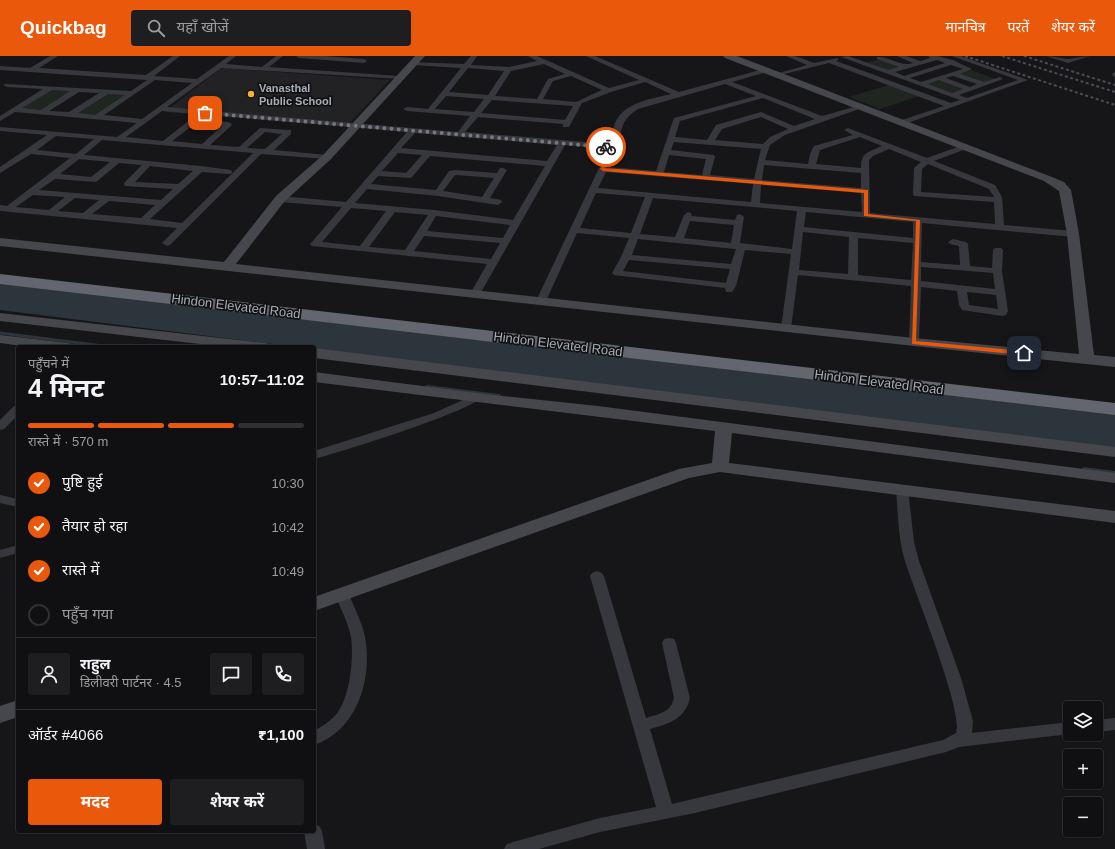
<!DOCTYPE html>
<html lang="hi">
<meta charset="utf-8">
<style>
:root{--surface:#101012;--page:#1e1e20;--text:#f1f3f6;--muted:#9c9d9f;--line:#303032;--accent:#ea580c}
body{margin:0;font-family:Arial,"Noto Sans Devanagari",sans-serif;background:var(--page);color:var(--text);height:100vh;display:flex;flex-direction:column;font-size:15px;white-space:nowrap}
*{box-sizing:border-box;margin:0}
p{font-size:13px;color:var(--muted)}
.icon{flex:none;width:22px;height:22px;fill:none;stroke:currentColor;stroke-width:2;stroke-linecap:round;stroke-linejoin:round}
.map{position:relative;flex:1;overflow:hidden}
.details{position:absolute;left:16px;top:289px;width:300px;height:488px;display:flex;flex-direction:column;background:var(--surface);border-radius:4px;box-shadow:0 1px 3px #0004,0 0 0 1px var(--line)}
.details>*{flex:none}
.fabs{position:absolute;left:1063px;top:645px;display:grid;gap:8px}
.fabs a{display:grid;place-items:center;width:40px;height:40px;border-radius:4px;background:var(--surface);box-shadow:0 1px 3px #0004,0 0 0 1px var(--line);font-size:20px}
.pin{position:absolute;display:grid;place-items:center;width:34px;height:34px;color:#fff;margin:-17px;border-radius:8px;box-shadow:0 2px 6px #0006}
.courier{position:absolute;display:grid;place-items:center;width:40px;height:40px;margin:-20px;border:3px solid #ea580c;border-radius:50%;background:#fff;color:#222;box-shadow:0 1px 5px #0007}
.head em{font-style:normal;font-weight:700}
.head div{display:flex;flex-direction:column-reverse}
.head{display:flex;align-items:center;justify-content:space-between;height:68px;padding:0 12px}
h1{font-size:26px;font-weight:700;line-height:30px}
.bar{display:grid;grid-template-columns:repeat(4,1fr);gap:6px 4px;align-content:center;height:48px;padding:0 12px}
.bar i{height:5px;border-radius:3px;background:var(--line)}
.bar .on{background:var(--accent)}
.bar p{grid-column:span 4}
.line{display:flex;align-items:center;gap:10px;padding:0 12px;border-top:1px solid var(--line)}
.line div{flex:1}
.round{display:grid;place-items:center;flex:none;width:42px;height:42px;border-radius:4px;background:var(--page)}
ol{padding:0 12px;list-style:none}
li{display:flex;align-items:center;gap:12px;height:44px}
li p{margin-inline-start:auto}
li .icon{padding:4px;border-radius:50%;background:var(--accent);color:#fff;stroke-width:4}
li:last-child{color:var(--muted)}
li i{width:22px;height:22px;border:2px solid var(--line);border-radius:50%}
.cta{display:flex;gap:8px;margin-top:auto;padding:8px 12px}
.cta a{flex:1;height:46px;border-radius:4px;background:var(--accent);color:#fff;font-size:16px;font-weight:700;line-height:46px;text-align:center}
.cta a+a{background:var(--page);color:var(--text)}
header{display:flex;align-items:center;gap:24px;box-sizing:border-box;height:56px;padding:0 20px;background:var(--accent);color:#fff}
header strong{font-size:19px}
nav{display:flex;gap:22px;margin-inline-start:auto;font-size:14px}
.search{width:280px;height:36px;background:var(--page);display:flex;align-items:center;gap:10px;box-sizing:border-box;padding:0 14px;border-radius:4px;color:var(--muted);font-size:15px}
.map>svg:first-child{display:block}
.built{fill:#222225}
.green{fill:#1e261f}
.water{fill:#2c353c}
.lines{fill:none;stroke-linecap:round;stroke-linejoin:round}
.stream-far1{stroke:#2c353c;stroke-width:3}
.stream{stroke:#2c353c;stroke-width:4}
.street{fill:#37383d;fill-rule:evenodd}
.secondary{fill:#45474d;fill-rule:evenodd}
.highway{fill:#63666e;fill-rule:evenodd}
.rail{stroke:#4a4c52;stroke-width:2;stroke-dasharray:3 2.5;stroke-linecap:butt}
.route{fill:#ea580c}
.done{stroke:#757880;stroke-width:4;stroke-dasharray:0 7.2}
.poi-dot{fill:#f2b134;stroke:#111113;stroke-width:1.5}
.labels{text-anchor:middle;dominant-baseline:central;stroke-width:3.5;stroke-linejoin:round;paint-order:stroke}
.far-poi-label{font-size:11px;font-weight:bold;fill:#a8adb8;stroke:#111113;text-anchor:start}
.street-label{font-size:13px;fill:#a8adb8;stroke:#111113}
</style>
<header>
<strong>Quickbag</strong>
<div class="search"><svg class="icon" aria-label="search" viewBox="0 0 24 24"><circle cx="10" cy="10" r="6"/><path d="M15 15l6 6"/></svg>यहाँ खोजें</div>
<nav><a>मानचित्र</a><a>परतें</a><a>शेयर करें</a></nav>
</header>
<div class="map">
<svg width="1115" height="793" viewBox="0 0 1115 793">
<rect width="100%" height="100%" fill="#161618"/>
<path class="built" d="M221 12 390 24 347 70 165 56Z"/>
<g class="green">
<path d="M879 3 903 11 889 15 865 7Z"/>
<path d="M971 14 996 23 983 27 957 18Z"/>
<path d="M940 24 966 33 951 37 925 28Z"/>
<path d="M889 29 919 40 880 53 849 41Z"/>
<path d="M51 33 71 35 40 55 19 53Z"/>
<path d="M108 36 128 38 96 60 75 58Z"/>
</g>
<path class="water" d="M0 223 1115 353V394L314 293V291H297L0 254Z"/>
<g class="lines">
<path class="stream-far1" d="M0 277 111 291"/>
<g class="stream">
<path d="M427 331 499 340"/>
<path d="M1084 413 1115 417"/>
</g>
<g class="street">
<path d="M50 0H58L39 12 146 19 173 0H180L154 20 197 23 229 0H236L226 8 262 11 276 0H283L269 11 399 20 401 21V23L221 12 167 51 458 76 470 60 407 55 403 53 407 51 428 53 461 12 413 9 410 7 411 6 464 8 471 0H477L471 9 509 11 537 5 528 0H537L609 32 639 24 586 0H595L679 36 768 12 771 14 770 15 732 26 822 60 861 49 865 51 785 79 770 89 765 104 808 108 810 98 814 90 853 79 844 74 848 72 927 102 963 89 967 91 966 93 934 105 995 129 1002 141 1004 169 1073 175 1078 178 1073 181 922 167 921 206 960 209 959 190 950 188 948 186 953 183 966 186 968 188 970 210 992 212 993 194 995 192H1001L1003 194 1002 215 1008 255 1006 259 1002 260 962 254 959 249 957 235 921 231 919 286 914 289 909 286 911 230 798 219 791 272 786 275 782 274 781 272 791 198 745 194 736 230 732 236H726L725 232 614 219 612 217 621 201 629 182 577 177 546 245 541 248 536 245 608 93 565 89 480 238 475 241 470 238 487 208 312 190 310 188 312 186 342 151 280 146 276 143 280 140 346 146 407 76 162 55 126 81 163 85 191 63 228 66 232 68 231 70 210 89 239 91 260 72 288 74H291V78L274 94 327 99 331 101 327 103 261 98 170 189 167 190 162 187 177 172 0 155V149L7 150 70 102 31 98 0 117V111L47 79 0 75V71L117 81 137 67 15 56 0 65V60L43 33 7 31 3 29 5 28 131 35 147 24 0 14V10L30 12ZM544 8 565 18 548 23 537 43 495 40 511 15ZM468 12 504 15 488 39 449 36ZM571 20 602 34 576 46 543 43 553 25ZM155 24 192 27 142 63 104 59ZM645 26 671 38C652 43 624 46 615 67 612 74 611 82 610 88L465 76 478 61 563 68V71H569L582 47 611 36ZM725 28 756 40 674 62 656 115 608 111C611 104 615 97 617 90 624 71 619 66 638 53ZM52 34 70 35 41 54 22 52ZM79 36 99 37 69 56 49 55ZM108 38 125 39 95 59 78 57ZM446 40 484 43 474 56 435 53ZM763 42 815 63 794 70 761 56 716 69 707 84 675 81 680 65ZM492 44 573 50 565 64 481 57ZM761 61 788 73 770 81 763 88 715 84 722 73ZM196 67 222 70 202 88 172 85ZM265 76 282 78 265 93 247 92ZM415 77 557 89 547 105 401 92ZM56 80 94 83 76 98 37 94ZM860 81 882 90C869 96 861 96 861 112L816 108 820 94ZM102 84 253 97 182 167 150 163 202 116 228 118H231L232 116 231 114 201 110 84 99ZM674 86 761 93 754 123 710 119 715 101 714 99 671 94ZM889 93 921 106 914 112 913 138 914 140 994 146 995 168 870 157 869 104 873 100ZM398 97 422 99 406 117 382 115ZM669 99 706 103 702 119 664 116ZM430 100 545 110 513 164 434 154 355 147 367 133 438 140 498 149 502 146 501 144 490 142 507 114 503 112H500L497 117 455 114 449 115 436 134 371 128 378 120 411 122ZM79 103 110 106 91 121 60 118ZM119 107 142 109 125 126 124 128 125 130 173 133 161 144 39 134 55 123 96 126ZM928 108 989 133 994 141 921 136 922 113ZM764 109 861 117V132L762 124ZM150 110 193 115 178 128 135 126ZM606 116 753 128 751 146 598 132ZM455 119H456L494 122 482 141 443 135ZM761 129 861 137 862 156 760 147ZM596 137 645 141 631 177 580 172ZM33 139 65 141 49 154 16 151ZM75 142 99 144 83 157 58 155ZM653 142 797 155 792 193 740 187 744 161 740 158 737 159 735 164 692 160 691 157 688 156 684 159 675 181 640 178ZM109 145 155 149 141 162 92 158ZM351 152 386 155 360 190 322 186ZM395 156 428 159 405 194 369 191ZM806 156 913 166V182L804 171ZM436 160 510 169 503 182 427 175ZM690 165 734 169 731 187 684 182ZM803 176 849 181 848 218 799 214ZM424 180 500 187 491 203 414 195ZM858 182 913 187 911 224 858 219ZM638 183 735 193H736L731 208 632 199ZM629 204 730 213 726 227 623 215ZM921 211 993 217 995 233 921 225ZM967 236 996 239 998 253 969 249Z"/>
<path d="M296 0H325L364 3 367 5 364 7 299 2Z"/>
<path d="M786 0H795L814 7 838 2V4L836 5 951 47 960 44 841 1 848 0 888 14 899 11 877 3V1C890 0 899 11 913 7L897 0H906L920 5 930 2 928 0H938L956 5 957 6 972 13 960 18 984 26 1000 21 1003 23 959 39 967 42 1018 24 952 0H961L1028 24 902 69H899V65L944 50 829 7 776 20V18L807 9ZM937 4 945 7 904 20 895 16ZM951 9 963 13 921 26 910 22ZM953 20 977 28 970 31 946 22ZM939 24 963 33 952 37 928 28Z"/>
<path d="M1046 0C1054 0 1062 3 1068 3 1074 3 1082 0 1090 0L1068 7Z"/>
<path d="M1115 16V21L1113 20 1112 18Z"/>
<path d="M474 339 478 340 480 342C469 356 338 397 314 403V395L434 357Z"/>
<path d="M18 349V359L4 373 0 374V364L14 350Z"/>
<path d="M902 429 906 430 908 433 914 486 919 505 961 622 973 665 972 677 1070 666V678L959 691 946 696 695 757 600 776 539 793H504L507 788 513 786 600 762 656 751 590 520 592 517 597 515 602 517 604 520 646 662C659 658 671 656 674 642L662 587 664 583 669 582 674 583 676 587 690 642C685 663 669 668 650 673L672 748 943 684 956 677C964 655 914 535 905 505 898 482 898 457 896 433L898 430Z"/>
<path d="M0 439 18 443V451L0 447Z"/>
<path d="M18 489V497L0 502V494Z"/>
<path d="M342 533 347 535 349 538C354 552 362 566 365 581 373 622 357 675 314 689V675C323 670 332 664 338 656 350 639 354 602 351 581 348 566 340 552 335 538L337 535Z"/>
<path d="M1115 662V674L1096 676V664Z"/>
<path d="M314 768 319 770 322 775 325 793H307L304 775H314Z"/>
</g>
<g class="secondary">
<path d="M415 0H425L331 103 284 146 236 208 914 282 1079 298 1067 178 1059 135 1044 125 725 2 723 0H737L1052 121 1064 126 1071 134 1079 178 1094 299 1115 301V311L914 290 0 190V182L224 206 276 140 323 99Z"/>
<path d="M0 257 265 287 270 288 272 291H226L0 265Z"/>
<path d="M0 279 67 287 72 288 74 291H30L0 287Z"/>
<path d="M314 292 1115 391V401L314 302Z"/>
<path d="M314 316 484 338 598 350 1115 417V427L732 377 729 407 1115 455V467L720 416 689 422 314 555V541L679 413 712 407 715 375 314 326Z"/>
<path d="M18 644V661L0 667V650Z"/>
</g>
<path class="highway" d="M0 218 1115 347V359L0 228Z"/>
<g class="rail">
<path d="M965 0 1115 49"/>
<path d="M1002 0 1115 36"/>
<path d="M1024 0 1115 29"/>
</g>
</g>
<path class="route" d="M606 90 615 92 605 112 868 134V158L920 164 916 285 1024 295 1027 297 1024 299 912 288 916 165 864 160V137L603 115 600 113 610 93 605 92Z"/>
<g class="lines">
<path class="done" d="M205 57 606 91"/>
</g>
<circle class="poi-dot" cx="251" cy="38" r="4"/>
<g class="labels">
<g class="far-poi-label">
<text x="259" y="32">Vanasthal<tspan x="259" dy="13">Public School</tspan></text>
</g>
<g class="street-label">
<text transform="translate(236 250) rotate(7)">Hindon Elevated Road</text>
<text transform="translate(558 288) rotate(7)">Hindon Elevated Road</text>
<text transform="translate(879 326) rotate(7)">Hindon Elevated Road</text>
</g>
</g>
</svg>
<div class="fabs">
<a><svg class="icon" aria-label="layers" viewBox="0 0 24 24"><path d="M12 4l9 5-9 5-9-5zM3 14l9 5 9-5"/></svg></a>
<a>+</a>
<a>−</a>
</div>
<div class="pin" style="left:205px;top:57px;background:#ea580c"><svg class="icon" aria-label="bag" viewBox="0 0 24 24"><path d="M5 8h14l-1 12H6zM9 8a3 3 0 0 1 6 0"/></svg></div>
<div class="pin" style="left:1024px;top:297px;background:#1f2937"><svg class="icon" aria-label="home" viewBox="0 0 24 24"><path d="M3 11l9-7 9 7M6 9v11h12V9"/></svg></div>
<div class="courier" style="left:606px;top:91px"><svg class="icon" aria-label="bike" viewBox="0 0 24 24"><circle cx="6" cy="16" r="4"/><circle cx="18" cy="16" r="4"/><path d="M6 16l4-8h5l3 8M10 8l3 8H6M13 5h3"/></svg></div>
<section class="details">
<div class="head"><div><h1>4 मिनट</h1><p>पहुँचने में</p></div><em>10:57–11:02</em></div>
<div class="bar"><i class="on"></i><i class="on"></i><i class="on"></i><i></i><p>रास्ते में · 570 m</p></div>
<ol>
<li><svg class="icon" aria-label="check" viewBox="0 0 24 24"><path d="M5 12l5 5 9-10"/></svg>पुष्टि हुई<p>10:30</p></li>
<li><svg class="icon" aria-label="check" viewBox="0 0 24 24"><path d="M5 12l5 5 9-10"/></svg>तैयार हो रहा<p>10:42</p></li>
<li><svg class="icon" aria-label="check" viewBox="0 0 24 24"><path d="M5 12l5 5 9-10"/></svg>रास्ते में<p>10:49</p></li>
<li><i></i>पहुँच गया</li>
</ol>
<div class="line" style="height:72px"><a class="round"><svg class="icon" aria-label="person" viewBox="0 0 24 24"><circle cx="12" cy="8" r="4"/><path d="M4 21q1-7 8-7t8 7"/></svg></a><div><b>राहुल</b><p>डिलीवरी पार्टनर · 4.5</p></div><a class="round"><svg class="icon" aria-label="chat" viewBox="0 0 24 24"><path d="M4 5h16v11H9l-5 4z"/></svg></a><a class="round"><svg class="icon" aria-label="phone" viewBox="0 0 24 24"><path d="M5 4h4l2 5-3 2q2 4 5 5l2-3 5 2v4C11 20 4 13 5 4z"/></svg></a></div>
<div class="line" style="height:52px"><div>ऑर्डर #4066</div><b>₹1,100</b></div>
<div class="cta"><a>मदद</a><a>शेयर करें</a></div>
</section>
</div>
